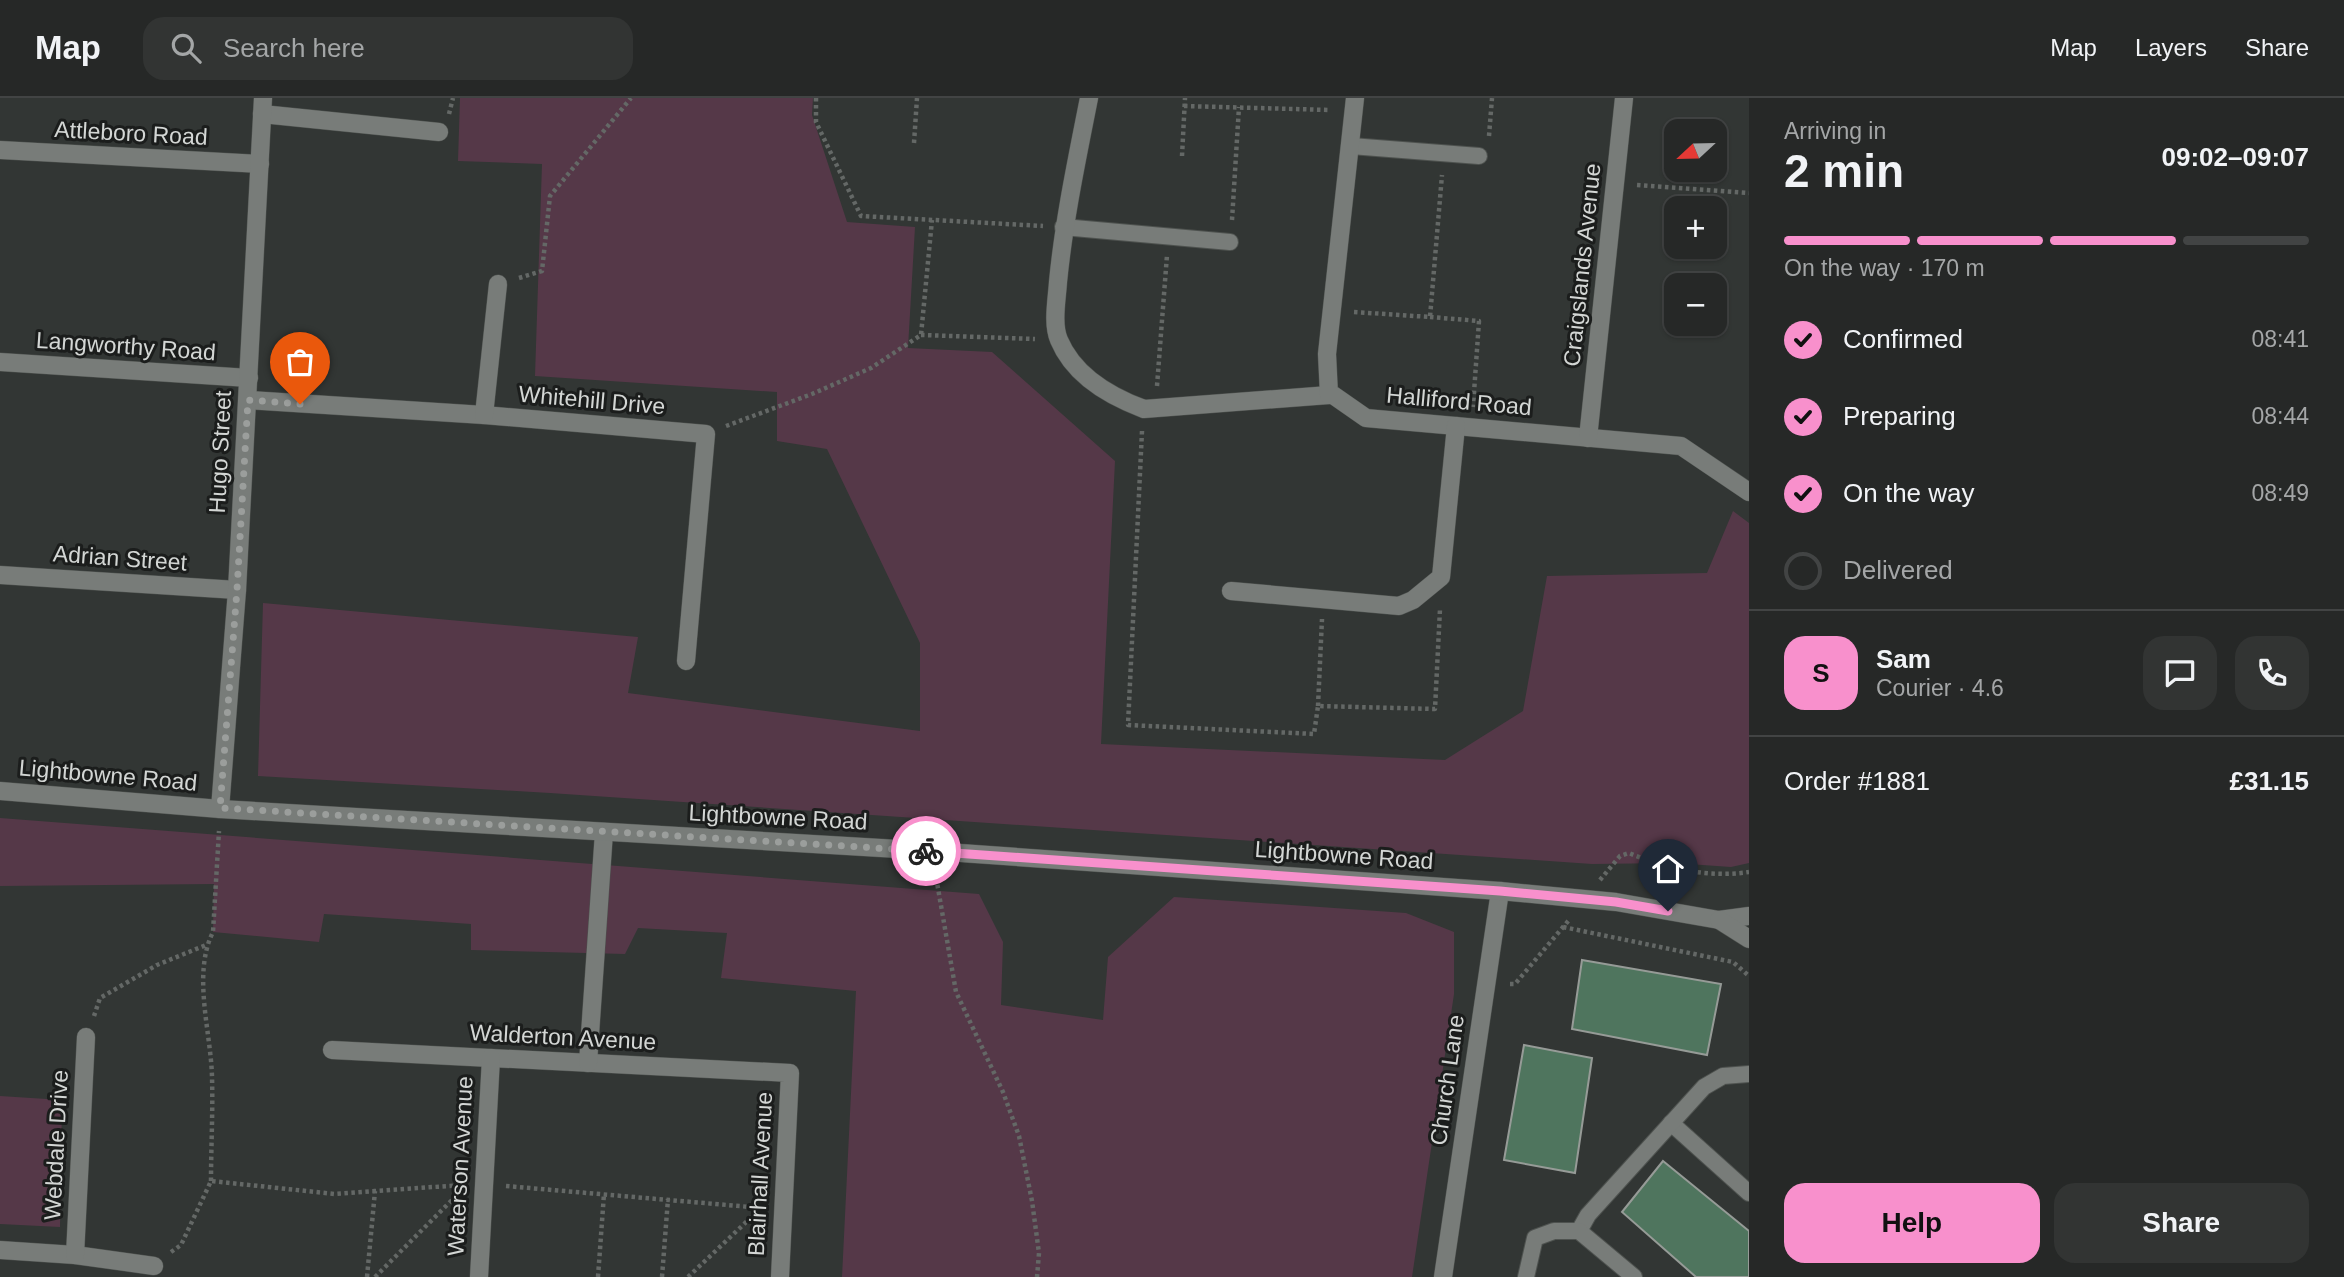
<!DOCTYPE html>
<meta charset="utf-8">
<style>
:root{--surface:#262827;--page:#323433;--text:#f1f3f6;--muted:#a4a6a7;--line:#424444;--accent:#f890cc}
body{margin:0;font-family:Helvetica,sans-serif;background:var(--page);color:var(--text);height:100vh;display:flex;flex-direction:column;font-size:26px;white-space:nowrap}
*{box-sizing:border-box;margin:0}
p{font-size:23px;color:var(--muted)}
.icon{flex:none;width:38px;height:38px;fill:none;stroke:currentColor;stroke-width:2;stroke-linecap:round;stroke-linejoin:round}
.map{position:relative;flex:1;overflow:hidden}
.side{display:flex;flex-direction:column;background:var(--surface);width:595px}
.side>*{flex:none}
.needle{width:46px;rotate:248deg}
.controls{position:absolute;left:1664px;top:21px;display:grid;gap:14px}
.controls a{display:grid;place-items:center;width:63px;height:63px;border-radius:14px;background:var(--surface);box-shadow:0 2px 5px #0004,0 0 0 2px var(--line);font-size:35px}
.pin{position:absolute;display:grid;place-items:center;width:60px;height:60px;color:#fff;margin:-72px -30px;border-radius:50% 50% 50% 0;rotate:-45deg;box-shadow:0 0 7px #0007}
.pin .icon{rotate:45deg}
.courier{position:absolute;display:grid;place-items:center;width:70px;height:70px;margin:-35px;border:5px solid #f890cc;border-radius:50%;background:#fff;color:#222;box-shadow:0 2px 9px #0007}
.overview em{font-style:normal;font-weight:800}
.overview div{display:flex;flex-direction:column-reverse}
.overview{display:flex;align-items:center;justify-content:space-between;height:119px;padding:0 35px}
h1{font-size:46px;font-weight:800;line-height:52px}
.bar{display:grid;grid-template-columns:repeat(4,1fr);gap:10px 7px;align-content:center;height:84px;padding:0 35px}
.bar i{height:9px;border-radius:5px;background:var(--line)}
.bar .on{background:var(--accent)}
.bar p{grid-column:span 4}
.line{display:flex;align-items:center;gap:18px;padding:0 35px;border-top:2px solid var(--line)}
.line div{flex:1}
.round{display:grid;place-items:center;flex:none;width:74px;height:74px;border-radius:21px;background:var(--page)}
ol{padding:0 35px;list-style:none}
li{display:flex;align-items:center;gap:21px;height:77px}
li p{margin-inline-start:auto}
li .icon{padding:7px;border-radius:50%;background:var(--accent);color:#111;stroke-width:4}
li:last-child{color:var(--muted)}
li i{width:38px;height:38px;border:4px solid var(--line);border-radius:50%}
.action{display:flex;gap:14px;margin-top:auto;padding:14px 35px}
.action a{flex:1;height:80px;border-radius:21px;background:var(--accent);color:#111;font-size:28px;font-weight:800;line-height:80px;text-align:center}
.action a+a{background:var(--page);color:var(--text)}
header{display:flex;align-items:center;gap:42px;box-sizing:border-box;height:98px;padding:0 35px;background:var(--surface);border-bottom:2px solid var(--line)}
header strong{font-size:33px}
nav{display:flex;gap:38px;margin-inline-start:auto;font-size:24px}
.search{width:490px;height:63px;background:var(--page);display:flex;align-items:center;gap:18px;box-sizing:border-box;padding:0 24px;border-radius:21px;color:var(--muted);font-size:26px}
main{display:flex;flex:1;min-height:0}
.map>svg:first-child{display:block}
.green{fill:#553848}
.building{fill:#4f755e;stroke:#969b97;stroke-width:2}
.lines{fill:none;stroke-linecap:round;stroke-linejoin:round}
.service-casing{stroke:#4e524f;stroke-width:18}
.minor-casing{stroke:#4e524f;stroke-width:19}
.secondary-casing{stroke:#4e524f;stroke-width:19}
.path{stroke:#646866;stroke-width:4.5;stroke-dasharray:3.5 3.5;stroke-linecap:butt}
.service{stroke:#787c79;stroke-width:16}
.minor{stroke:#787c79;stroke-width:18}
.secondary{stroke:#787c79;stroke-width:18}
.done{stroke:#9b9e9c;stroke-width:7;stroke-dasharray:0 12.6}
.route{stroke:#f890cc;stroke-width:9}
.labels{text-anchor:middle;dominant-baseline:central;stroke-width:6;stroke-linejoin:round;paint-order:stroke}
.street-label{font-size:23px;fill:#d3d6d4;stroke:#1b1d1c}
</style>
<header>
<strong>Map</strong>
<div class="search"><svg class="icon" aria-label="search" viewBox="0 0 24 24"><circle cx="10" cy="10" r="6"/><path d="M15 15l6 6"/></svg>Search here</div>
<nav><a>Map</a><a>Layers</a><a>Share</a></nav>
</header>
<main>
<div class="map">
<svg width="1749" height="1179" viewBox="0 0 1749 1179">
<rect width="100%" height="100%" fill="#323634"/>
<g class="green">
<path d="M460 0H813L812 17 847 124 915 129 908 250 992 254 1115 363 1101 646 1445 662 1523 613 1547 478 1707 475 1733 413 1749 425V765L1731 769 1674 765 1592 766 550 695 258 678 263 505 638 539 628 595 920 633V545L827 351 777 343V294L535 278 542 66 458 63Z"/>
<path d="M0 720 979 796 1003 844 1001 907 1103 922 1108 859 1174 799 1406 815 1454 834V896L1412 1179H842L856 893 721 880 727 835 638 830 625 856 471 852V826L324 816 319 844 213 834 214 786 0 788Z"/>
<path d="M0 998 62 1002 60 1129 0 1126Z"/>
</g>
<g class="building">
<path d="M1582 862 1721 886 1707 957 1572 931Z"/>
<path d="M1524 947 1592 960 1575 1075 1504 1062Z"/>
<path d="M1663 1063 1749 1133V1179H1696L1622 1114Z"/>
</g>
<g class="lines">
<g class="service-casing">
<g id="service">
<path d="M1351 48 1479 58"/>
<path d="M1063 129 1230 144"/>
<path d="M1671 1025 1749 1095"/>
<path d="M1579 1133 1588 1117 1704 989 1723 978 1749 976"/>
<path d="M1526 1179 1535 1140 1554 1133H1579L1634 1179"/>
</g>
</g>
<g class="minor-casing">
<g id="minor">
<path d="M1089 0C1077 61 1064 122 1058 184 1057 201 1052 226 1059 242 1074 278 1109 298 1144 311L1329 297"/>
<path d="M1355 0 1327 256 1329 297H1333L1366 320 1681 348 1749 394"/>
<path d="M262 16 439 34"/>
<path d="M0 52 260 66"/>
<path d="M0 264 249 280"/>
<path d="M248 302 484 317 706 336 686 563"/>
<path d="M484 317 498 186"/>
<path d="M1588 340 1624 0"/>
<path d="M0 477 237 492"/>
<path d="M1231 493 1399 508 1413 502 1441 479 1456 328"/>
<path d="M220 711 237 492 263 0"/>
<path d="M332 952 790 975 780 1179"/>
<path d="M588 965 604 734"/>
<path d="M0 1152 75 1157 154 1168"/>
<path d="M75 1157 86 939"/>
<path d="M479 1179 491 960"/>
<path d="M1443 1179 1500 793"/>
</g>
</g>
<g class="secondary-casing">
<g id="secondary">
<path d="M0 693 220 711 932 753 1500 793 1616 804 1719 822 1749 818"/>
<path d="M1719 822 1749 841"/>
</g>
</g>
<g class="path">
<path d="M816 0V24L861 118 1043 128"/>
<path d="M1184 8 1330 12"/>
<path d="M449 16 453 0"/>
<path d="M1489 38 1492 0"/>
<path d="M914 45 917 0"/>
<path d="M1182 58 1185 0"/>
<path d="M1637 87 1749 95"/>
<path d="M1232 122 1239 9"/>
<path d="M519 180 542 173 550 98 631 0"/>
<path d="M1354 214 1430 219 1442 77"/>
<path d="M1430 219 1479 223 1473 309"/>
<path d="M921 237 1035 241"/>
<path d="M1157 288 1167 157"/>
<path d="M726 328 812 296 871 270 921 237 932 122"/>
<path d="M1142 333 1128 627 1314 636 1318 608 1435 611 1440 511"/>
<path d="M1318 608 1322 521"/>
<path d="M935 773 956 894 1003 994 1019 1038 1032 1103 1039 1155 1037 1179"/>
<path d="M1600 782 1620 758 1629 755C1666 771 1709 780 1749 774"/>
<path d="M1563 829 1733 864 1749 878"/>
<path d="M1510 886H1515L1569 822"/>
<path d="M94 918 100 900 157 867 206 847"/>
<path d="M211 1083C211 1049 213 1014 212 979 211 934 192 876 213 834L219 733"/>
<path d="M506 1088 762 1110"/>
<path d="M171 1154 181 1147 211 1083 335 1096 375 1093"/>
<path d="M367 1179 375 1093 463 1087"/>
<path d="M375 1179 461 1093"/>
<path d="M598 1179 604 1096"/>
<path d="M662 1179 668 1101"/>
<path d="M688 1179 761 1110"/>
</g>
<use href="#service" class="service"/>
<use href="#minor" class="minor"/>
<use href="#secondary" class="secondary"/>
</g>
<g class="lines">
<path class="done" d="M300 306 248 302 237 492 220 710 926 753"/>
<path class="route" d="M926 753 1500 793 1616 804 1668 813"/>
</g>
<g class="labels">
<g class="street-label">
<text transform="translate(131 35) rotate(3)">Attleboro Road</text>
<text transform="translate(1582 167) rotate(-84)">Craigslands Avenue</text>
<text transform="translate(126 248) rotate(4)">Langworthy Road</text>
<text transform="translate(592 302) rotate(5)">Whitehill Drive</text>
<text transform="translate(1459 303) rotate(5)">Halliford Road</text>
<text transform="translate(220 354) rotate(-87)">Hugo Street</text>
<text transform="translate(120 460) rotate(4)">Adrian Street</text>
<text transform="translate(108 677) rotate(5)">Lightbowne Road</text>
<text transform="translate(778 719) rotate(3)">Lightbowne Road</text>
<text transform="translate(1344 757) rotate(4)">Lightbowne Road</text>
<text transform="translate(563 939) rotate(3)">Walderton Avenue</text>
<text transform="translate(1447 982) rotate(-82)">Church Lane</text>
<text transform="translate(56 1047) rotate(-87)">Webdale Drive</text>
<text transform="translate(460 1068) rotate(-87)">Waterson Avenue</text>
<text transform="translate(760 1076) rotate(-87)">Blairhall Avenue</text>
</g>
</g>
</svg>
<div class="controls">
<a><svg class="needle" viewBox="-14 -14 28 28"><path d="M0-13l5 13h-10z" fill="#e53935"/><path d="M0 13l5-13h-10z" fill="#a4a6a7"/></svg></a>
<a>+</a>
<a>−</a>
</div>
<div class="pin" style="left:300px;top:306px;background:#ea580c"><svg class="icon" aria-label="bag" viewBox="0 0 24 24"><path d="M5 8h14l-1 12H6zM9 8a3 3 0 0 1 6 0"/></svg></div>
<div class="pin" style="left:1668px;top:813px;background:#1f2937"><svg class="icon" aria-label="home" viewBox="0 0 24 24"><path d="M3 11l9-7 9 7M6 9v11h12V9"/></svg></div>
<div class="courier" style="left:926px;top:753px"><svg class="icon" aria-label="bike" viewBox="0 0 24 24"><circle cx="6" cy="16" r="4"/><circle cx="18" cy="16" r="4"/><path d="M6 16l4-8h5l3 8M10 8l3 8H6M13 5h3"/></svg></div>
</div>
<section class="side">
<div class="overview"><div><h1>2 min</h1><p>Arriving in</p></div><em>09:02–09:07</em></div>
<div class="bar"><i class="on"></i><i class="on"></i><i class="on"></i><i></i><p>On the way · 170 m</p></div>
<ol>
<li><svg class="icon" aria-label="check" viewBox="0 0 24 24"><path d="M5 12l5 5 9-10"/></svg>Confirmed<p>08:41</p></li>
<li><svg class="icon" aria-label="check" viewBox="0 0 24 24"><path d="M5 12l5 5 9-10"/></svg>Preparing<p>08:44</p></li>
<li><svg class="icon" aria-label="check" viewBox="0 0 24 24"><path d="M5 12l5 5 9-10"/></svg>On the way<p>08:49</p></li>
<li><i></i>Delivered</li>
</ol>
<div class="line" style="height:126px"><b class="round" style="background:var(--accent);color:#111">S</b><div><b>Sam</b><p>Courier · 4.6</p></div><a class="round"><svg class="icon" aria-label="chat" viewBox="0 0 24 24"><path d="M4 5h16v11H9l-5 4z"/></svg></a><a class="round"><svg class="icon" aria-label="phone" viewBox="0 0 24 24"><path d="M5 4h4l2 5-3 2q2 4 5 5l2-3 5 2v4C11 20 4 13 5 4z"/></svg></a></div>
<div class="line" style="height:91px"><div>Order #1881</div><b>£31.15</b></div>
<div class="action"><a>Help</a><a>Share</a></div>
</section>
</main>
